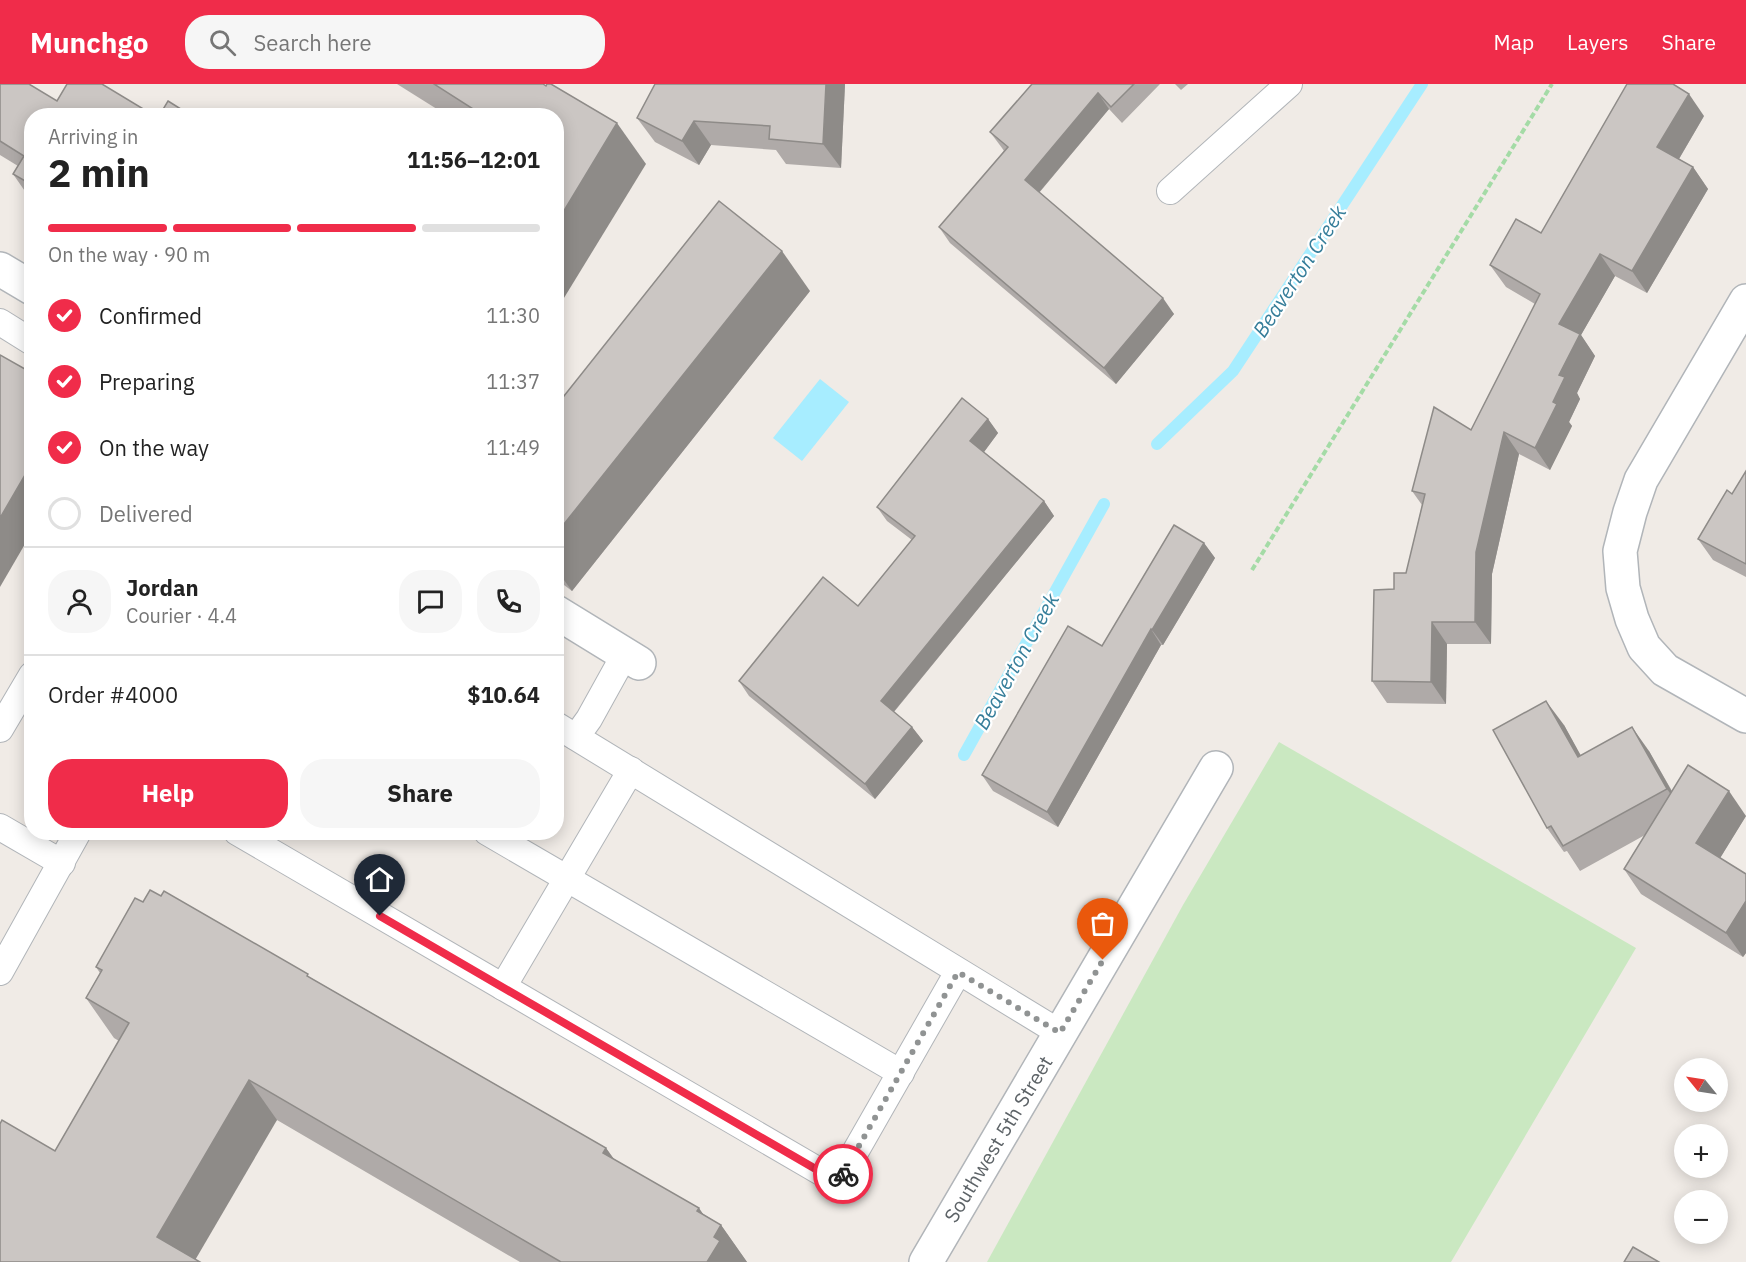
<!DOCTYPE html>
<meta charset="utf-8">
<style>
:root{--surface:#fff;--page:#f6f6f6;--text:#222;--muted:#767676;--line:#e0e0e0;--accent:#f02c4a}
body{margin:0;font-family:"IBM Plex Sans",sans-serif;background:var(--page);color:var(--text);height:100vh;display:flex;flex-direction:column;font-size:22px;white-space:nowrap}
*{box-sizing:border-box;margin:0}
p{font-size:20px;color:var(--muted)}
.icon{flex:none;width:33px;height:33px;fill:none;stroke:currentColor;stroke-width:2;stroke-linecap:round;stroke-linejoin:round}
.map{position:relative;flex:1;overflow:hidden}
.side{position:absolute;left:24px;top:24px;width:540px;height:732px;display:flex;flex-direction:column;background:var(--surface);border-radius:24px;box-shadow:0 3px 15px #0003}
.side>*{flex:none}
.needle{width:39px;rotate:300deg}
.buttons{position:absolute;left:1674px;top:974px;display:grid;gap:12px}
.buttons a{display:grid;place-items:center;width:54px;height:54px;border-radius:50%;background:var(--surface);box-shadow:0 3px 15px #0003;font-size:30px}
.pin{position:absolute;display:grid;place-items:center;width:51px;height:51px;color:#fff;margin:-62px -26px;border-radius:50% 50% 50% 0;rotate:-45deg;box-shadow:0 0 6px #0007}
.pin .icon{rotate:45deg}
.courier{position:absolute;display:grid;place-items:center;width:60px;height:60px;margin:-30px;border:4px solid #f02c4a;border-radius:50%;background:#fff;color:#222;box-shadow:0 2px 8px #0007}
.overview em{font-style:normal;font-weight:700}
.overview div{display:flex;flex-direction:column-reverse}
.overview{display:flex;align-items:center;justify-content:space-between;height:102px;padding:0 24px}
h1{font-size:39px;font-weight:700;line-height:45px}
.bar{display:grid;grid-template-columns:repeat(4,1fr);gap:9px 6px;align-content:center;height:72px;padding:0 24px}
.bar i{height:8px;border-radius:4px;background:var(--line)}
.bar .on{background:var(--accent)}
.bar p{grid-column:span 4}
.line{display:flex;align-items:center;gap:15px;padding:0 24px;border-top:2px solid var(--line)}
.line div{flex:1}
.round{display:grid;place-items:center;flex:none;width:63px;height:63px;border-radius:24px;background:var(--page)}
ol{padding:0 24px;list-style:none}
li{display:flex;align-items:center;gap:18px;height:66px}
li p{margin-inline-start:auto}
li .icon{padding:6px;border-radius:50%;background:var(--accent);color:#fff;stroke-width:4}
li:last-child{color:var(--muted)}
li i{width:33px;height:33px;border:3px solid var(--line);border-radius:50%}
.cta{display:flex;gap:12px;margin-top:auto;padding:12px 24px}
.cta a{flex:1;height:69px;border-radius:24px;background:var(--accent);color:#fff;font-size:24px;font-weight:700;line-height:69px;text-align:center}
.cta a+a{background:var(--page);color:var(--text)}
header{display:flex;align-items:center;gap:36px;box-sizing:border-box;height:84px;padding:0 30px;background:var(--accent);color:#fff}
header strong{font-size:28px}
nav{display:flex;gap:33px;margin-inline-start:auto;font-size:21px}
.search{width:420px;height:54px;background:var(--page);display:flex;align-items:center;gap:15px;box-sizing:border-box;padding:0 21px;border-radius:24px;color:var(--muted);font-size:22px}
.map>svg:first-child{display:block}
.green{fill:#cae8c1}
.water{fill:#a7edff}
.lines{fill:none;stroke-linecap:round;stroke-linejoin:round}
.stream{stroke:#a7edff;stroke-width:12}
.service-casing{stroke:#b1b5b9;stroke-width:28}
.minor-casing{stroke:#b1b5b9;stroke-width:36}
.path{stroke:#a4dba6;stroke-width:4;stroke-dasharray:6 3;stroke-linecap:butt}
.service{stroke:#fff;stroke-width:26}
.minor{stroke:#fff;stroke-width:33}
.wall{fill:#afaaa8}
.shaded-wall{fill:#8e8b88}
.building{fill:#cbc6c3;stroke:#8e8b88;stroke-width:1.5}
.done{stroke:#909393;stroke-width:6;stroke-dasharray:0 10.8}
.route{stroke:#f02c4a;stroke-width:8}
.labels{text-anchor:middle;dominant-baseline:central;stroke-width:4.5;stroke-linejoin:round;paint-order:stroke}
.street-label{font-size:20px;fill:#5d6367;stroke:#fff}
.water-label{font-size:21px;font-style:italic;fill:#367e9a;stroke:#fff}
</style>
<header>
<strong>Munchgo</strong>
<div class="search"><svg class="icon" aria-label="search" viewBox="0 0 24 24"><circle cx="10" cy="10" r="6"/><path d="M15 15l6 6"/></svg>Search here</div>
<nav><a>Map</a><a>Layers</a><a>Share</a></nav>
</header>
<div class="map">
<svg width="1746" height="1178" viewBox="0 0 1746 1178">
<rect width="100%" height="100%" fill="#f0ebe6"/>
<path class="green" d="M1279 658 1636 864 1451 1178H987L1183 821Z"/>
<path class="water" d="M820 295 849 318 802 377 773 354Z"/>
<g class="lines">
<g class="stream">
<path d="M1157 360 1233 287 1422 0"/>
<path d="M964 671 1104 420"/>
</g>
<g class="service-casing">
<g id="service">
<path d="M1170 107 1289 0"/>
<path d="M0 238 32 258"/>
<path d="M556 641 1060 949"/>
<path d="M0 645 32 591"/>
<path d="M576 653 589 635 625 570"/>
<path d="M0 743 62 779"/>
<path d="M237 748 838 1098 958 888"/>
<path d="M487 748 901 989"/>
<path d="M0 888 78 748"/>
<path d="M503 903 631 686"/>
</g>
</g>
<g class="minor-casing">
<g id="minor">
<path d="M0 185 32 204"/>
<path d="M1746 217 1641 396 1630 428 1620 467 1623 504 1632 535 1644 563 1665 586 1746 632"/>
<path d="M556 528 639 579"/>
<path d="M926 1178 1216 684"/>
</g>
</g>
<path class="path" d="M1252 486 1552 0"/>
<use href="#service" class="service"/>
<use href="#minor" class="minor"/>
</g>
<g class="wall">
<path d="M0 0 57 17 102 0 32 32V114L29 113 13 90 18 82 0 71Z"/>
<path d="M397 0H543L646 80 556 32H448Z"/>
<path d="M845 0 841 84 786 80 776 66 711 61 699 81 655 58 637 34Z"/>
<path d="M1032 0H1160L1122 39 1109 25 1039 109 1174 230 1116 300 950 159 939 143 1004 67 1002 64 990 48Z"/>
<path d="M1175 0H1188L1181 6Z"/>
<path d="M1704 32 1679 75 1693 83 1708 105 1647 209 1615 192 1581 251 1595 272 1577 309 1580 315 1569 338 1572 342 1550 386 1519 370 1492 490 1491 560H1447L1446 620 1387 619 1372 597 1394 505 1406 489 1422 421 1412 407 1471 346 1535 220 1506 203 1490 181 1541 149Z"/>
<path d="M810 207 572 507 556 495V322Z"/>
<path d="M988 335 998 349 984 368 1044 417 1054 432 894 628 912 643 923 657 875 715 749 612 739 597 858 522 912 456 887 437 877 423Z"/>
<path d="M1746 387V493L1713 476 1698 455 1732 410Z"/>
<path d="M1204 459 1215 474 1163 561H1161L1058 743 993 707 982 691 1102 562Z"/>
<path d="M1564 641 1580 671 1649 667 1672 707 1746 732 1720 774 1746 790V869L1743 873 1641 810 1624 785 1645 751 1580 787 1567 767 1564 768 1547 744Z"/>
<path d="M143 818 311 894 606 1064 614 1075 721 1141 747 1178H520L277 1036 0 1178 55 1067 119 957 114 954 86 914 100 889 96 883Z"/>
</g>
<g class="shaded-wall">
<path d="M826 0H845L841 84 823 60Z"/>
<path d="M1098 9 1109 25 1036 112 1025 96Z"/>
<path d="M1689 10 1704 32 1673 85 1657 63Z"/>
<path d="M694 37 711 61 699 81 682 57Z"/>
<path d="M617 39 646 80 556 227V140Z"/>
<path d="M1693 83 1708 105 1647 209 1632 187Z"/>
<path d="M782 167 810 207 572 507 556 485V450Z"/>
<path d="M1600 170 1615 192 1581 251 1595 272 1577 309 1580 315 1569 338 1572 342 1550 386 1535 364 1553 318 1559 291V240Z"/>
<path d="M1163 214 1174 230 1116 300 1104 284Z"/>
<path d="M988 335 998 349 981 372 970 357Z"/>
<path d="M1504 348 1519 370 1492 490 1491 560 1475 538 1476 468Z"/>
<path d="M32 379V448L0 503V434Z"/>
<path d="M1044 417 1054 432 891 631 881 617Z"/>
<path d="M1204 459 1215 474 1163 561 1152 546Z"/>
<path d="M1432 538 1447 560 1446 620 1431 598Z"/>
<path d="M1151 545 1161 561 1058 743 1047 728Z"/>
<path d="M1546 617 1564 641 1595 697 1578 673Z"/>
<path d="M912 643 923 657 875 715 865 700Z"/>
<path d="M1632 643 1649 667 1684 729 1667 705Z"/>
<path d="M1729 707 1746 732 1714 784 1696 759Z"/>
<path d="M1746 817V869L1743 873 1726 849Z"/>
<path d="M249 996 277 1036 194 1178 157 1153Z"/>
<path d="M606 1064 634 1104 603 1069Z"/>
<path d="M699 1124 716 1149 721 1141 747 1178H707L697 1127Z"/>
</g>
<g class="building">
<path d="M0 0H29L57 17 67 0H102L155 32H32V101L13 90 24 72 0 57Z"/>
<path d="M434 0H543L546 2 547 0H551L617 39 556 140V32H484Z"/>
<path d="M655 0H826L823 60 769 55 770 42 694 37 682 57 637 34Z"/>
<path d="M1032 0H1134L1111 23 1098 9 1025 96 1163 214 1104 284 939 143 1008 63 990 48Z"/>
<path d="M1627 0H1673L1689 10 1657 63 1693 83 1632 187 1600 170 1559 240 1580 250 1559 291 1565 293 1553 318 1557 320 1535 364 1504 348 1476 468 1475 538H1432L1431 598 1372 597 1374 506 1394 505V489H1406L1425 410 1412 407 1434 323 1471 346 1540 210 1490 181 1516 135 1541 149Z"/>
<path d="M168 17 192 32H159Z"/>
<path d="M719 117 782 167 556 450V322Z"/>
<path d="M0 271 32 289V379L0 434Z"/>
<path d="M962 314 988 335 970 357 1044 417 881 617 912 643 865 700 739 597 823 493 858 522 915 452 877 423Z"/>
<path d="M1746 387V480L1698 455 1727 406 1732 410Z"/>
<path d="M1174 441 1204 459 1152 546 1151 545 1047 728 982 691 1068 542 1102 562Z"/>
<path d="M1546 617 1578 673 1632 643 1667 705 1563 762 1551 742 1547 744 1493 646Z"/>
<path d="M1688 681 1729 707 1696 759 1746 790V817L1726 849 1624 785Z"/>
<path d="M150 806 161 812 164 807 308 890 307 892 606 1064 603 1069 699 1124 697 1127 721 1141 714 1153 720 1157 707 1178H561L249 996 157 1153 200 1178H0V1040L2 1036 55 1067 129 939 86 914 102 886 96 883 135 814 143 818Z"/>
<path d="M1633 1163 1659 1178H1624Z"/>
</g>
<g class="lines">
<path class="done" d="M843 1090 958 888 1060 949 1103 876"/>
<path class="route" d="M380 832 838 1098 843 1090"/>
</g>
<g class="labels">
<g class="street-label">
<text transform="translate(998 1055) rotate(-59)">Southwest 5th Street</text>
</g>
<g class="water-label">
<text transform="translate(1299 187) rotate(-57)">Beaverton Creek</text>
<text transform="translate(1016 577) rotate(-61)">Beaverton Creek</text>
</g>
</g>
</svg>
<div class="buttons">
<a><svg class="needle" viewBox="-14 -14 28 28"><path d="M0-13l5 13h-10z" fill="#e53935"/><path d="M0 13l5-13h-10z" fill="#767676"/></svg></a>
<a>+</a>
<a>−</a>
</div>
<div class="pin" style="left:1103px;top:876px;background:#ea580c"><svg class="icon" aria-label="bag" viewBox="0 0 24 24"><path d="M5 8h14l-1 12H6zM9 8a3 3 0 0 1 6 0"/></svg></div>
<div class="pin" style="left:380px;top:832px;background:#1f2937"><svg class="icon" aria-label="home" viewBox="0 0 24 24"><path d="M3 11l9-7 9 7M6 9v11h12V9"/></svg></div>
<div class="courier" style="left:843px;top:1090px"><svg class="icon" aria-label="bike" viewBox="0 0 24 24"><circle cx="6" cy="16" r="4"/><circle cx="18" cy="16" r="4"/><path d="M6 16l4-8h5l3 8M10 8l3 8H6M13 5h3"/></svg></div>
<section class="side">
<div class="overview"><div><h1>2 min</h1><p>Arriving in</p></div><em>11:56–12:01</em></div>
<div class="bar"><i class="on"></i><i class="on"></i><i class="on"></i><i></i><p>On the way · 90 m</p></div>
<ol>
<li><svg class="icon" aria-label="check" viewBox="0 0 24 24"><path d="M5 12l5 5 9-10"/></svg>Confirmed<p>11:30</p></li>
<li><svg class="icon" aria-label="check" viewBox="0 0 24 24"><path d="M5 12l5 5 9-10"/></svg>Preparing<p>11:37</p></li>
<li><svg class="icon" aria-label="check" viewBox="0 0 24 24"><path d="M5 12l5 5 9-10"/></svg>On the way<p>11:49</p></li>
<li><i></i>Delivered</li>
</ol>
<div class="line" style="height:108px"><a class="round"><svg class="icon" aria-label="person" viewBox="0 0 24 24"><circle cx="12" cy="8" r="4"/><path d="M4 21q1-7 8-7t8 7"/></svg></a><div><b>Jordan</b><p>Courier · 4.4</p></div><a class="round"><svg class="icon" aria-label="chat" viewBox="0 0 24 24"><path d="M4 5h16v11H9l-5 4z"/></svg></a><a class="round"><svg class="icon" aria-label="phone" viewBox="0 0 24 24"><path d="M5 4h4l2 5-3 2q2 4 5 5l2-3 5 2v4C11 20 4 13 5 4z"/></svg></a></div>
<div class="line" style="height:78px"><div>Order #4000</div><b>$10.64</b></div>
<div class="cta"><a>Help</a><a>Share</a></div>
</section>
</div>
